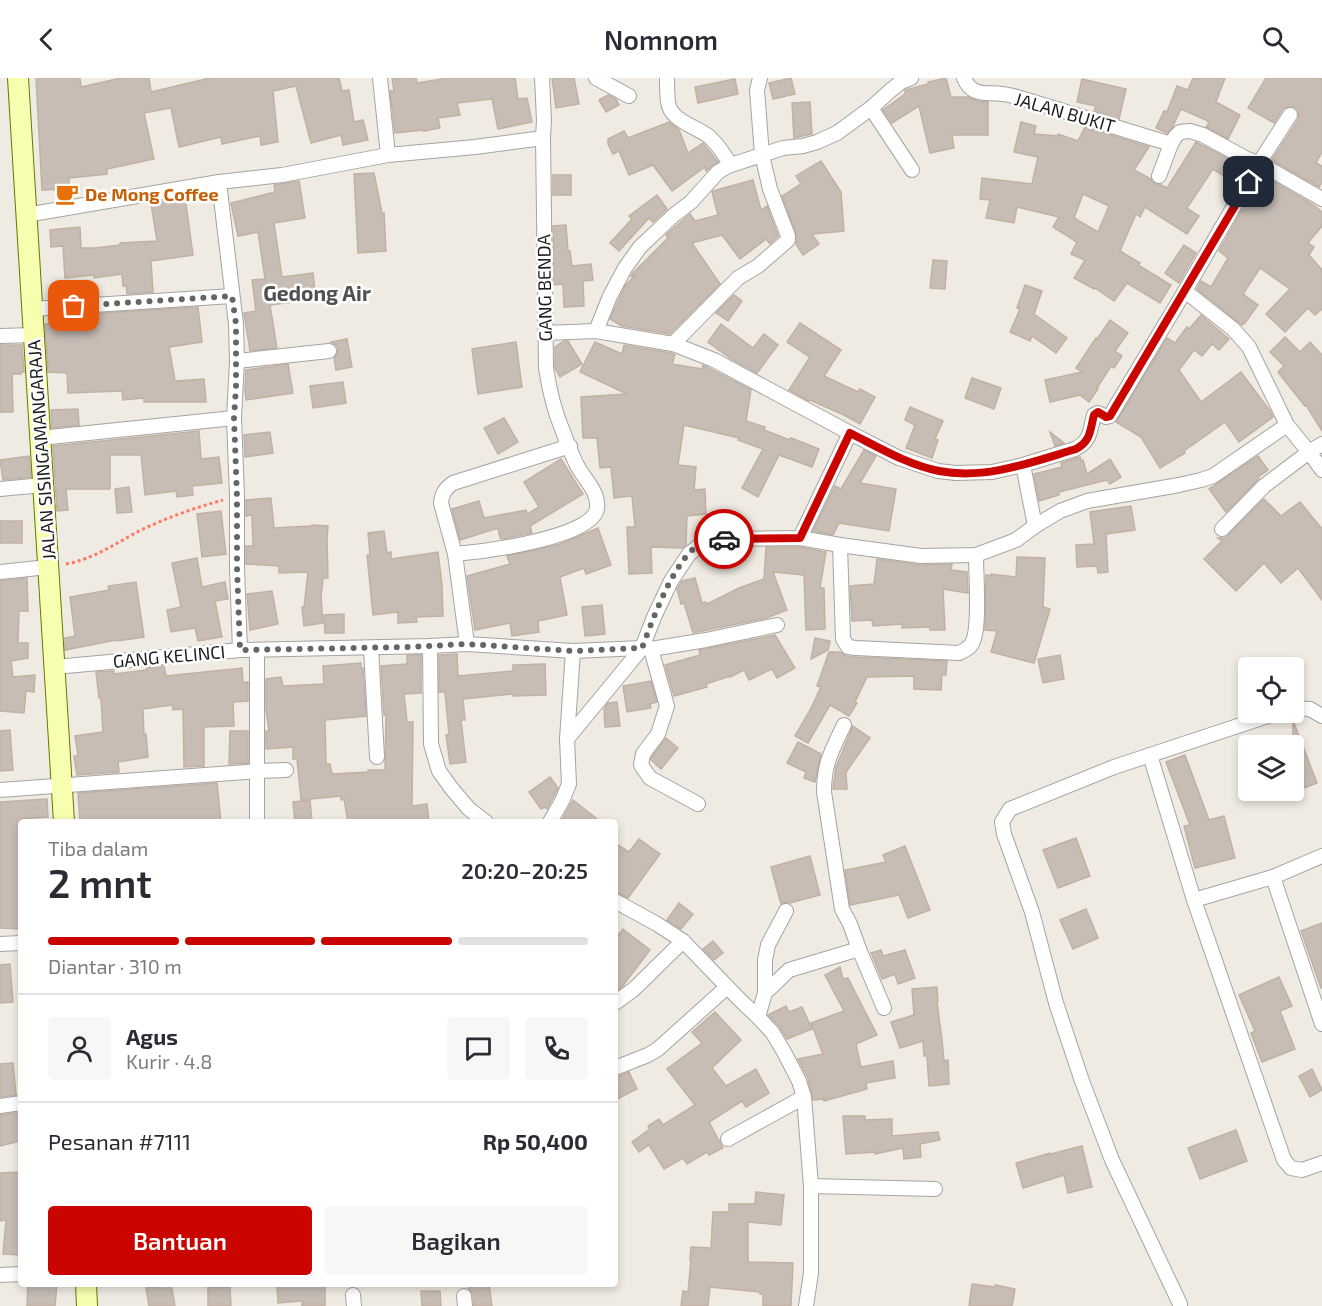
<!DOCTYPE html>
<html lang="id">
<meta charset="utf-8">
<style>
:root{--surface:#fff;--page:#f7f7f7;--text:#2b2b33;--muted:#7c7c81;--line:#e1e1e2;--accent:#ca0500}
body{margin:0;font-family:"Exo 2",sans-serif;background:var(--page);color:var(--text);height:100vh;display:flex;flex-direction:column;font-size:22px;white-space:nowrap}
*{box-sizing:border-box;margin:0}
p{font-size:20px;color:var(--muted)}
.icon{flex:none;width:33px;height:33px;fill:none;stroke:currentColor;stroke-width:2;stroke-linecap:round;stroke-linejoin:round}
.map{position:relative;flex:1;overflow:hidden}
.details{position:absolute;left:18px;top:741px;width:600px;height:468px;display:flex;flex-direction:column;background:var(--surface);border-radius:6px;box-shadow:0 3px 9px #0003}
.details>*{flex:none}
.buttons{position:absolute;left:1238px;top:579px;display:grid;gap:12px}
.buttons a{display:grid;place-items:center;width:66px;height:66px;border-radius:6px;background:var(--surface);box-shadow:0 3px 9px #0003;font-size:30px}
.pin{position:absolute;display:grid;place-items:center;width:51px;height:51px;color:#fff;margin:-26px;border-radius:12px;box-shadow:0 3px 9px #0006}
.courier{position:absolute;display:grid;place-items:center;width:60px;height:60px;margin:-30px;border:4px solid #ca0500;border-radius:50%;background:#fff;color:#222;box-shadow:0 2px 8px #0007}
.headline em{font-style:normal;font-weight:600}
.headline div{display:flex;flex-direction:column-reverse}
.headline{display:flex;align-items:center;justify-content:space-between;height:102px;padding:0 30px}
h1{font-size:39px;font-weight:600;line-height:45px}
.bar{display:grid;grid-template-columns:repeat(4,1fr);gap:9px 6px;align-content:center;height:72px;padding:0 30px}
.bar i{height:8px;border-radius:4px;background:var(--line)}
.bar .selected{background:var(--accent)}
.bar p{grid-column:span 4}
.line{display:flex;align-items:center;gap:15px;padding:0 30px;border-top:2px solid var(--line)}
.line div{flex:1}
.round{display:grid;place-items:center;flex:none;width:63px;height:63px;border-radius:6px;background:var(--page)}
.action{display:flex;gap:12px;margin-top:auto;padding:12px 30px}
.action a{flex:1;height:69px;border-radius:6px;background:var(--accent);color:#fff;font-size:24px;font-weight:600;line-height:69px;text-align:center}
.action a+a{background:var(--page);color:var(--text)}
header{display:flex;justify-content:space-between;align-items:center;height:78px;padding:0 30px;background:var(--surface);font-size:27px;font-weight:600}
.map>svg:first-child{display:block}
.building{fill:#c7bdb5;stroke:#c2b1a3;stroke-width:1.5;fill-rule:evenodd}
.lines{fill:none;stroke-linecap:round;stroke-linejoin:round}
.street-casing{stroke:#a4a4a4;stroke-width:16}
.secondary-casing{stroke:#677800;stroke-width:22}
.path{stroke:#ff7763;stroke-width:3;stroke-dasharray:3 3;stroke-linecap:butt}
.street{stroke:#fff;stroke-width:14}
.secondary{stroke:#f8feb0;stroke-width:20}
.done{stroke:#666562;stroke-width:6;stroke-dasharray:0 10.8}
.route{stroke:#ca0500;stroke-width:8}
.labels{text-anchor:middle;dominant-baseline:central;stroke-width:5;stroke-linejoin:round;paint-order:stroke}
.street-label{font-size:18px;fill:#1d1d1d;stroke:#fff}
.food-label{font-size:18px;font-weight:bold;fill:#c56008;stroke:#fff;text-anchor:start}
.quarter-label{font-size:21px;font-weight:bold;fill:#505050;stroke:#fff}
</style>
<header><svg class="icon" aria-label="back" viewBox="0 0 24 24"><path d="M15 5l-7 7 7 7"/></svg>Nomnom<svg class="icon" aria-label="search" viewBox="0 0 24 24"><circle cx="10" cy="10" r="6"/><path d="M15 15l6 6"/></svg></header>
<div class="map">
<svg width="1322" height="1228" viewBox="0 0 1322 1228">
<rect width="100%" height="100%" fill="#efebe2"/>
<g class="building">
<path d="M36 0H80L81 9 121 0H149L151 14 210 0H339L342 13 349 12 354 44 363 42 368 62 343 67 341 57 311 65 296 8 273 13 278 64 261 67 260 58 222 66 221 59 179 69 171 30 144 35 154 81 107 91V96L69 100V111L42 112Z"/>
<path d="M392 0H416L417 5 448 0H515L518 21 527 20 532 44 498 51 492 21 457 25 460 37 438 40 440 50 424 53V52L395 55 390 13H394Z"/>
<path d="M552 0H574L579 26 556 30Z"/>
<path d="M791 0 795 16 773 21 769 5Z"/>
<path d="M946 0 951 19H968L977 23 988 24V57H952L954 70 930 75 919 28 892 45 883 32 905 16V12L928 6V4Z"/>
<path d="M1193 0H1225L1216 24 1240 37 1228 61 1206 49 1209 45 1206 42 1181 31 1172 50 1167 55 1156 50 1164 33 1167 34 1177 8 1188 12Z"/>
<path d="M1266 0H1322V74L1316 85 1322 88V104L1319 109 1272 82 1298 42 1299 37 1298 32 1294 29H1286L1282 32 1274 45 1248 30Z"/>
<path d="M735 1 738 16 698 25 695 9Z"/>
<path d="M1082 1 1126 11 1119 41 1094 33 1096 28 1077 24Z"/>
<path d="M608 17 616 21 619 27 606 34 599 22Z"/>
<path d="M810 24 812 56 794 60 792 25Z"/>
<path d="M669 44 679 52 688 75 703 65 718 84 706 93 705 89 672 113 653 87 629 97 619 73 613 76 608 66V61L624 53 628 60Z"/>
<path d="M1021 44 1036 48 1034 56 1058 58V56L1078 63 1085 49 1149 69 1134 92 1151 101 1155 106 1161 107 1167 110 1196 64 1246 90 1236 106 1213 91 1187 130 1199 138 1187 156 1145 129 1140 139 1136 136 1120 173 1140 185 1138 187 1171 207 1160 225 1127 205 1114 223 1095 210 1094 211 1074 200 1085 182 1071 176 1077 164 1053 149 1059 139 1017 129 1014 145 986 140 990 122 980 121 982 100 1032 106 1038 79 1014 74ZM1083 116 1109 128 1098 154 1074 140Z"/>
<path d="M821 83 841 114 844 153 812 156 819 166 803 177 796 166V155L782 118 801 106 796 98Z"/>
<path d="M374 95 382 135H384L386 173 358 175 354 96Z"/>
<rect x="553" y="97" width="18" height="20"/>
<path d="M1262 97 1312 126 1322 134V148L1308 165 1314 169 1309 177 1322 192V231L1315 237 1308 230 1285 254 1266 236 1290 211 1260 190 1243 216 1258 227 1245 245 1242 247 1197 211 1201 203 1211 209 1228 180 1219 173Z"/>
<path d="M753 102 761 132 767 128 778 158 770 166 766 161 740 181 722 157 692 165 720 206 670 256 622 248 610 241 625 208 635 197 631 198 633 195 668 160 666 157 690 136 695 143 718 137 712 114 713 113Z"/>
<path d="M299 103 305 140 274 145 282 199 313 195 316 221 270 227 277 270 250 273 244 235 256 233 252 202 265 201 258 154 238 158 231 125 275 114 274 107Z"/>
<path d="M657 117 667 131 653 144 649 140 619 173 610 165 632 141 629 138Z"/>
<path d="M185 119 193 177 151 183 153 214 127 216 126 208H123L122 196 94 200V197L65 200 63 168 51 169 50 152 80 149 81 170H95L120 167V165L157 163 151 125Z"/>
<path d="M566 147 568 173H570L572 188 591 186 593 202 583 203 584 228 564 229 563 206 554 207 553 148Z"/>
<path d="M1184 167 1196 175 1179 205 1165 195Z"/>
<path d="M933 182 947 183 945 211 930 210Z"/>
<path d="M1025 207 1042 213 1034 236 1067 260 1056 275 1032 258 1030 263 1010 254 1020 231 1017 230Z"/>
<path d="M734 217 742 223 728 243 716 235Z"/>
<path d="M198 229 202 264 169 269 175 303 204 301 206 324H144V320L123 322 122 313 68 315 67 295 48 294 45 246H89L88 236Z"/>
<path d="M1201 237 1229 261 1219 272 1212 266 1202 278 1194 272 1179 292 1201 324 1241 294 1270 333 1273 339 1239 364 1225 344 1184 373 1185 375 1160 390 1141 359 1116 344 1167 260 1175 265 1187 249 1189 251Z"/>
<path d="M1110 242 1128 255 1115 273 1122 278 1114 290 1111 288 1097 310 1098 311 1089 324 1080 317 1050 324 1045 302 1082 294 1076 290 1096 260 1097 261Z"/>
<path d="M800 245 841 272 824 298 858 314 860 311 875 319 860 346 844 337 810 322 809 323 789 312 810 279 787 264Z"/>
<path d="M721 246 753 270 764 256 778 267 757 295 730 280 708 264Z"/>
<path d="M1285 259 1300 274 1310 264 1322 277V353L1306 327 1305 328 1278 294 1284 288 1270 274Z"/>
<path d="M347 261 352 289 336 292 334 280 337 276 338 271 336 267 331 264Z"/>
<path d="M564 263H568L582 286 560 299 555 290V269Z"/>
<path d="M516 264 522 309 478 316 472 271Z"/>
<path d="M595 264 622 276 624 267 671 275 675 277 672 286 702 291 703 287 751 312 746 343 765 349 764 352 790 362 791 360 819 371 812 389 779 377 758 419 742 410 763 371 738 362 739 360 684 347 678 387 696 389 694 412 705 411 706 436 687 438 686 467 682 470 651 469 652 495 629 496 627 449H635L632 418 614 420 611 389 600 390 597 360H583L581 319 627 316 580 294Z"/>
<path d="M0 267H22L24 294H21V296H12L13 334H0Z"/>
<path d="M288 286 293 315 246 322 245 311 246 292Z"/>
<path d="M972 300 1001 310 994 331 965 320Z"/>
<path d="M343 304 346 325 313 330 310 308Z"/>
<path d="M910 329 943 343 935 361 938 362 932 380 906 370 915 347 905 342Z"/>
<path d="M78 331 79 347 52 350 51 332Z"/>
<path d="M504 340 518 364 498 376 484 350Z"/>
<path d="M199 353 201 381 219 379 222 405 192 408 193 417 177 419 176 413 145 417 141 377H110V411H66L68 432 57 433 53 368Z"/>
<path d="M270 354 273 375 245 379 244 357Z"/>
<path d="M1050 354 1064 365 1055 368Z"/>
<path d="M864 372 876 378 860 405 896 411 889 453 839 445 833 457 813 453 835 408 841 411Z"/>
<path d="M29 378 31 399 3 402 0 382Z"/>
<path d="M1258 378 1268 392 1258 399 1259 401 1226 434 1209 411Z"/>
<path d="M1080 379 1081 383 1083 382 1087 396 1110 381 1121 399 1110 406 1107 402 1059 414V417L1039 423 1034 396 1062 389 1061 385Z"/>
<path d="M561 381 583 416 530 448 532 455 503 461 500 460 498 450 460 462 452 431 479 423 484 440 526 432 527 436 539 429 524 404Z"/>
<path d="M129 409 132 434 117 435 115 411Z"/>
<path d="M271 420 274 450 311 448 312 447 328 448 327 461 328 500H323L321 520 323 545 304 548 302 529H304L308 494 279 495V488L246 486V468H253L252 437 246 438V422Z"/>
<path d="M1264 421 1281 438 1300 424 1322 451V522L1298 490 1281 505 1264 485 1236 513 1204 481 1222 463 1218 460H1224L1228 457Z"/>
<path d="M1131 428 1135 452 1106 456 1108 494 1098 495 1097 488 1077 489 1076 467 1094 466 1090 434Z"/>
<path d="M221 433 226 476 202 479 197 436Z"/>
<rect x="0" y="443" width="22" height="22"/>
<path d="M598 450 611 487 586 496 584 490 560 499 567 537 538 543 539 554 512 558 510 545 475 552 467 498 510 486 507 478 560 466Z"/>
<path d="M384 453 387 475 391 474V481L438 474 442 507 443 538 416 539 417 544 398 545V534L373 537 367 477H370L368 455Z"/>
<path d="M766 469H799L826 474 820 510H824L825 551 806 552 804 497 773 494 787 532 766 540 693 555 684 525 681 526 677 511 682 503 695 500 702 525 706 524 707 526 739 510 764 501Z"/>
<path d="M1017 479 1045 480 1043 529 1050 531 1034 585 991 574 997 553 985 552 986 497 991 498V496L1016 499Z"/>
<path d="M197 480 202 509 225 504 228 521 215 523 222 559 198 563 195 550 171 554 167 532 181 529 172 485Z"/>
<path d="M877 481 920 487 952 486 951 492 967 494 968 515 943 511 945 552H930V549L902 550V546L873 548 872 542 852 543 850 508 874 506Z"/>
<path d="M27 500 28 533H19L18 565H28V580L11 583 13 599 35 597 34 614 26 613 24 635 0 633V503Z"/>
<path d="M136 504 144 559 117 563 116 562 65 572V560L75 558 70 519 109 512 108 508Z"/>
<path d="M272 513 278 546 250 552 247 516Z"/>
<path d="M602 527 605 556 585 558 582 529Z"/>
<path d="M344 536V555H325L324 537Z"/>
<path d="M775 557 795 590 777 600 772 591 749 602 744 592 730 599V598L706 606 707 609 674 618 665 587 700 577 699 572Z"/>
<path d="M815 560 830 563 828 572 811 581Z"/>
<path d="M829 574H840L846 578 855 579 947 583 946 597H942L941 612 914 611V598L867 599 855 624 857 625 849 638 830 627 808 665 795 658 810 632 821 609 817 608Z"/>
<path d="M457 576 458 598 513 593V587L545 586 546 617 513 618V616L463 621 465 642H461L466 684 450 686 446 657 449 656 445 614H439V577Z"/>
<path d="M407 577H421V615L404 616 407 644H413L412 728 427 726 429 744H348L344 721 341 722V718L301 722 297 681H293V669L266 671V653H269L266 632V601L281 599 283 608 324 606 323 588 361 585V590H363L366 638 325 642 326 686H330L332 696 368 694V692H385L386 637H384L381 588 407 586Z"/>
<path d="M1060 577 1064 601 1043 605 1038 581Z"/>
<path d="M164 588 166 598 242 590 243 605 248 604V623L233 624 234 648 204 649V688L184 689 183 631 173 632 172 627 143 631 144 657 146 656 148 679 118 684 119 694 77 697 74 678H78L75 658 103 654 101 620H99L96 594 114 593V596L147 592 146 590Z"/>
<path d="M651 603 657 624 650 626 651 630 627 634 623 608Z"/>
<path d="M617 624 620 648 605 649 604 631 608 625Z"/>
<path d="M1293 645H1294L1317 705 1293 714Z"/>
<path d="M853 648 870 660 846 694 847 711H833L836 689Z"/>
<path d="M10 652 13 692 0 693V653Z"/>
<path d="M230 653H248V685L229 686Z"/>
<path d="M666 660 678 670 661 691 651 682V680Z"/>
<path d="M798 664 821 676 815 704 804 700 806 694 787 685Z"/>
<path d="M1185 677 1209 742 1224 738 1235 780 1195 790 1184 748 1190 747 1166 684Z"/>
<path d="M550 699 558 710 547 731 545 729 541 731 529 714Z"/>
<path d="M217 705 221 744H80L78 715Z"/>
<path d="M47 721 48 739 21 741V765H19L21 786V851L0 850V724Z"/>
<path d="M310 722 312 744H295L293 724Z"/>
<path d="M573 722 601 744H565L562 742Z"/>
<path d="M1076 760 1090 798 1058 810 1043 772Z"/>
<path d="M639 761 660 776 628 820 615 814V765L629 774Z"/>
<path d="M905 768 930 832 908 840 899 817 850 827 845 792 886 784 883 777Z"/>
<path d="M810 778 820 817 790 825 785 824 781 826 771 789Z"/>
<path d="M679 825 693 836 681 851 667 842Z"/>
<path d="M1086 831 1098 860 1073 871 1060 842Z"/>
<path d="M1322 845V910H1321L1301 853Z"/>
<path d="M623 851 650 872 622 909 615 914V861Z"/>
<path d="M713 863 723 875 714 882 703 871Z"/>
<path d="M881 872 883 878 905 872 915 900 898 906 895 896 882 901 871 875Z"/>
<path d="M10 886 13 924 0 925V887Z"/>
<path d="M840 889 843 901 848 900 877 957 856 966 861 989 893 983 895 1000 866 1005 867 1011 824 1023V1021L813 1022 808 1000 798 981 823 976 811 945 844 933 825 897Z"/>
<path d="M1279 899 1292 928 1280 933 1295 971 1262 984 1251 955 1255 953 1239 917Z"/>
<path d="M937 909 938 924H937L942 962 944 983 948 982 949 1006 929 1008 927 978H924L923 963 900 970 891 944 914 937 912 911Z"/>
<path d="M786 928 789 934 802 929 812 951 787 961 779 948 768 937Z"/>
<path d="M715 934 741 962 712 990 726 1008 756 991 769 1015 746 1029 742 1023 709 1044 723 1070 709 1077 707 1074 687 1086 683 1080 664 1091 649 1067 639 1074 632 1064 650 1051 648 1048 659 1041 663 1047 695 1027 667 991 702 965 692 954Z"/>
<path d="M13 985 16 1017 0 1019V986Z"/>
<path d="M1312 991 1322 1012 1310 1019 1299 998Z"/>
<path d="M629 994 637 1011 615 1022V1000Z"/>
<path d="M21 1034V1063L0 1068V1037Z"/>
<path d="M843 1038H865V1042L892 1041V1058L938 1054 940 1062 920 1066 921 1079 904 1081 903 1070 875 1076V1074L846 1076Z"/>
<path d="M1236 1052 1247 1083 1200 1101 1188 1070Z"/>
<path d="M1082 1068 1092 1109 1068 1115 1064 1097 1023 1110 1016 1085 1050 1075 1051 1076Z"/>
<path d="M21 1094V1177L3 1176 6 1142 0 1143V1095Z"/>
<path d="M756 1114 784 1117 781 1147 748 1144V1184L793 1185 791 1228H763V1216H760V1214L710 1209 708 1228H681L683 1213 688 1214 691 1182H690L691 1169 711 1170 713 1134H729V1126H755Z"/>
<path d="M28 1206H57L55 1228H27Z"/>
<path d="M171 1206 175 1228H149L146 1210Z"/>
<path d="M301 1206H325V1228H302V1223L278 1225 277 1208Z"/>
<path d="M489 1206 492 1228H474L473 1217 469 1211 468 1207Z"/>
<path d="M972 1206 995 1209V1207L1015 1211 1012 1228H969Z"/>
<path d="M208 1209H230L231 1228H208Z"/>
<path d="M421 1213H440L441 1228H422Z"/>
</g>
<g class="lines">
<g class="street-casing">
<g id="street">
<path d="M380 0 388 77"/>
<path d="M596 0 629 18"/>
<path d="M667 0C667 8 667 16 668 24 670 42 694 48 707 57 717 64 724 77 731 87"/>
<path d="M964 0C972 19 985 14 1002 16 1007 16 1012 18 1017 19L1171 66"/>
<path d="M871 30 912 92"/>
<path d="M1159 98 1171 66 1175 59 1180 54 1190 53 1203 57 1247 81 1259 85 1322 121"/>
<path d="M219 104 236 246 237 283 234 340 237 419V490L240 572"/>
<path d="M26 137 219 104 282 97 388 77 475 69 543 60"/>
<path d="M32 231 232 218"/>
<path d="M596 253 610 218 625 190 640 169 674 137 691 124 718 94 728 88 783 70 803 68 817 64 837 55 871 30 891 12 901 4 911 0"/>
<path d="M545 255 596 253 673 266 714 282 850 355 899 380 938 393 956 395 992 394 1023 387 1075 371C1091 363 1090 352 1094 337L1098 335 1106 339 1110 338 1185 213"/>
<path d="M0 258 34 257"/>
<path d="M673 266 738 200 758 188 788 162V158L770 111 762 77 757 12 760 0"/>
<path d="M237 283 329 273"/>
<path d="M1287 347 1249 269 1233 251 1185 213 1259 85 1290 37"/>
<path d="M40 360 234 340"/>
<path d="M1023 387 1035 448"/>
<path d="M0 411 43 407"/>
<path d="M1222 451 1264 408 1309 374 1322 392"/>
<path d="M800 460 850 355"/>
<path d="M840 467 843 561 848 569 856 570 959 575C965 572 971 570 973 563 980 548 976 497 976 477"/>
<path d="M455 476 441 425C442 415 445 411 453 405L570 368"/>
<path d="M0 494 48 489"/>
<path d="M467 566 455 476C481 474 594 460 597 430 599 414 585 402 578 389 573 380 566 362 562 351 554 332 549 310 546 290L543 60 544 42 542 0"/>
<path d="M430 568 431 666 439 693 452 711 469 731 486 744"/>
<path d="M371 570 377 679"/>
<path d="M651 571 667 628 658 656 643 676 641 687 650 700 698 726"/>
<path d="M257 572V744"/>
<path d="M55 589 240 572 430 568 467 566 573 573 642 570 651 571 706 562 777 547"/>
<path d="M1293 630 1310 631 1322 638"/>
<path d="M567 661 642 570 654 539 671 503 689 476 705 463 720 461 800 460 840 467 921 478 976 477 1016 462 1035 448 1060 433 1087 423 1179 407 1201 402 1213 398 1287 347 1309 374 1322 366"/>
<path d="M1150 677 1194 822 1284 1082 1291 1090 1302 1092 1322 1085"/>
<path d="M0 712 258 693 286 692"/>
<path d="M550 744 562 723 569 706 567 661 573 573"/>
<path d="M1273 799 1322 946"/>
<path d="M1194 822 1273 799 1322 778"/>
<path d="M615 823 657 846 683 863 740 922 758 939 772 954 784 974 799 1003 804 1019 811 1108V1195L806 1228"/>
<path d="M0 866 21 865"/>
<path d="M859 871 884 930"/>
<path d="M765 915V882L768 867 786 833"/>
<path d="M615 925 634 911 683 863"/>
<path d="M758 939 765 915 789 892 859 871 850 846 842 831 824 714C824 685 832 672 844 647"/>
<path d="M615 990 648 977 658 971 727 909"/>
<path d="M0 1028 21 1025"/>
<path d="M728 1061 804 1019"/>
<path d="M811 1108 935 1111"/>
<path d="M0 1197 21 1196"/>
<path d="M353 1217 354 1228"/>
<path d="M464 1218 465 1228"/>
<path d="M1180 1228V1226L1112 1082 1082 1003 1056 925 1032 834 1004 756 1002 744 1010 731 1114 689 1280 634"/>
</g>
</g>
<g class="secondary-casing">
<g id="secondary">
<path d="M18 0 64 744"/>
<path d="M86 1206 87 1228"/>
</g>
</g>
<path class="path" d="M66 486C93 481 115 466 139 453 166 440 194 430 223 422"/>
<use href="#street" class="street"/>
<use href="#secondary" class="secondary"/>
</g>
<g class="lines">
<path class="done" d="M74 228 232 218 236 246V309L234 340 237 419V490L240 572 410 569 466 566 573 573 642 570C653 541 676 475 705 463 711 461 718 461 724 461"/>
<path class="route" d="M724 461 800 460 850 355C878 369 908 387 939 393 986 402 1032 384 1076 371 1091 363 1090 352 1094 337L1098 334 1106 339 1110 338 1249 104"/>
</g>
<defs>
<g id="cafe-bare" transform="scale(1.8)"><path d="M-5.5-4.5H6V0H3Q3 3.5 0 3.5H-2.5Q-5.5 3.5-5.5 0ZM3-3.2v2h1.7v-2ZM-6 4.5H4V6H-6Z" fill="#e8710a" stroke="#fff" stroke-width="2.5" paint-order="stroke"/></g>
</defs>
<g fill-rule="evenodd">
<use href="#cafe-bare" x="67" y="116"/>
</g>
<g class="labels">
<g class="street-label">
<text transform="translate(1065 34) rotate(16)">JALAN BUKIT</text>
<text transform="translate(544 210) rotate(-91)">GANG BENDA</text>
<text transform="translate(41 372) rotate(-94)">JALAN SISINGAMANGARAJA</text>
<text transform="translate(169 578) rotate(-5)">GANG KELINCI</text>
</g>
<g class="food-label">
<text x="85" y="116">De Mong Coffee</text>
</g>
<g class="quarter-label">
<text x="317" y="214">Gedong Air</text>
</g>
</g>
</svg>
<div class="buttons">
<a><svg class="icon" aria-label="locate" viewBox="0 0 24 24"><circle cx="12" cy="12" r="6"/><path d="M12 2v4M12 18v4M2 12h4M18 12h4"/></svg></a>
<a><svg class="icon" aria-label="layers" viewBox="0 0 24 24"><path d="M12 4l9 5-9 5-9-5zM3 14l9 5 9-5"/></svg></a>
</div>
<div class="pin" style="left:74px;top:228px;background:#ea580c"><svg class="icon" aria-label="bag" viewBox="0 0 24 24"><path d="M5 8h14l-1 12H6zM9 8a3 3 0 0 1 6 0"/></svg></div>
<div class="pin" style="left:1249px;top:104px;background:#1f2937"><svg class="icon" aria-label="home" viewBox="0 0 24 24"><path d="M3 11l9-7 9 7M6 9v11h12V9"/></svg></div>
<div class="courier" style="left:724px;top:461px"><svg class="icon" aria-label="car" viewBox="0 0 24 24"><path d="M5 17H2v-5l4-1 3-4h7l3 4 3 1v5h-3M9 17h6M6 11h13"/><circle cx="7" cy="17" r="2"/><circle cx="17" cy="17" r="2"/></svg></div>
<section class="details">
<div class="headline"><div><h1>2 mnt</h1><p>Tiba dalam</p></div><em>20:20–20:25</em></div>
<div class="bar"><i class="selected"></i><i class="selected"></i><i class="selected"></i><i></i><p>Diantar · 310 m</p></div>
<div class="line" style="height:108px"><a class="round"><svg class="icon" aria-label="person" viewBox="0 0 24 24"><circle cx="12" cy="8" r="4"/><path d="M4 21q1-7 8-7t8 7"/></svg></a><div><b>Agus</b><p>Kurir · 4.8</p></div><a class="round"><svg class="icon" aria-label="chat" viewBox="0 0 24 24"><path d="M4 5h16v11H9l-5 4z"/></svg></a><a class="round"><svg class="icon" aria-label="phone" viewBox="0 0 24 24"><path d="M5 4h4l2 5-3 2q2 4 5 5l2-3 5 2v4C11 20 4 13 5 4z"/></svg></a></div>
<div class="line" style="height:78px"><div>Pesanan #7111</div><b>Rp 50,400</b></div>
<div class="action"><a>Bantuan</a><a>Bagikan</a></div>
</section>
</div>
